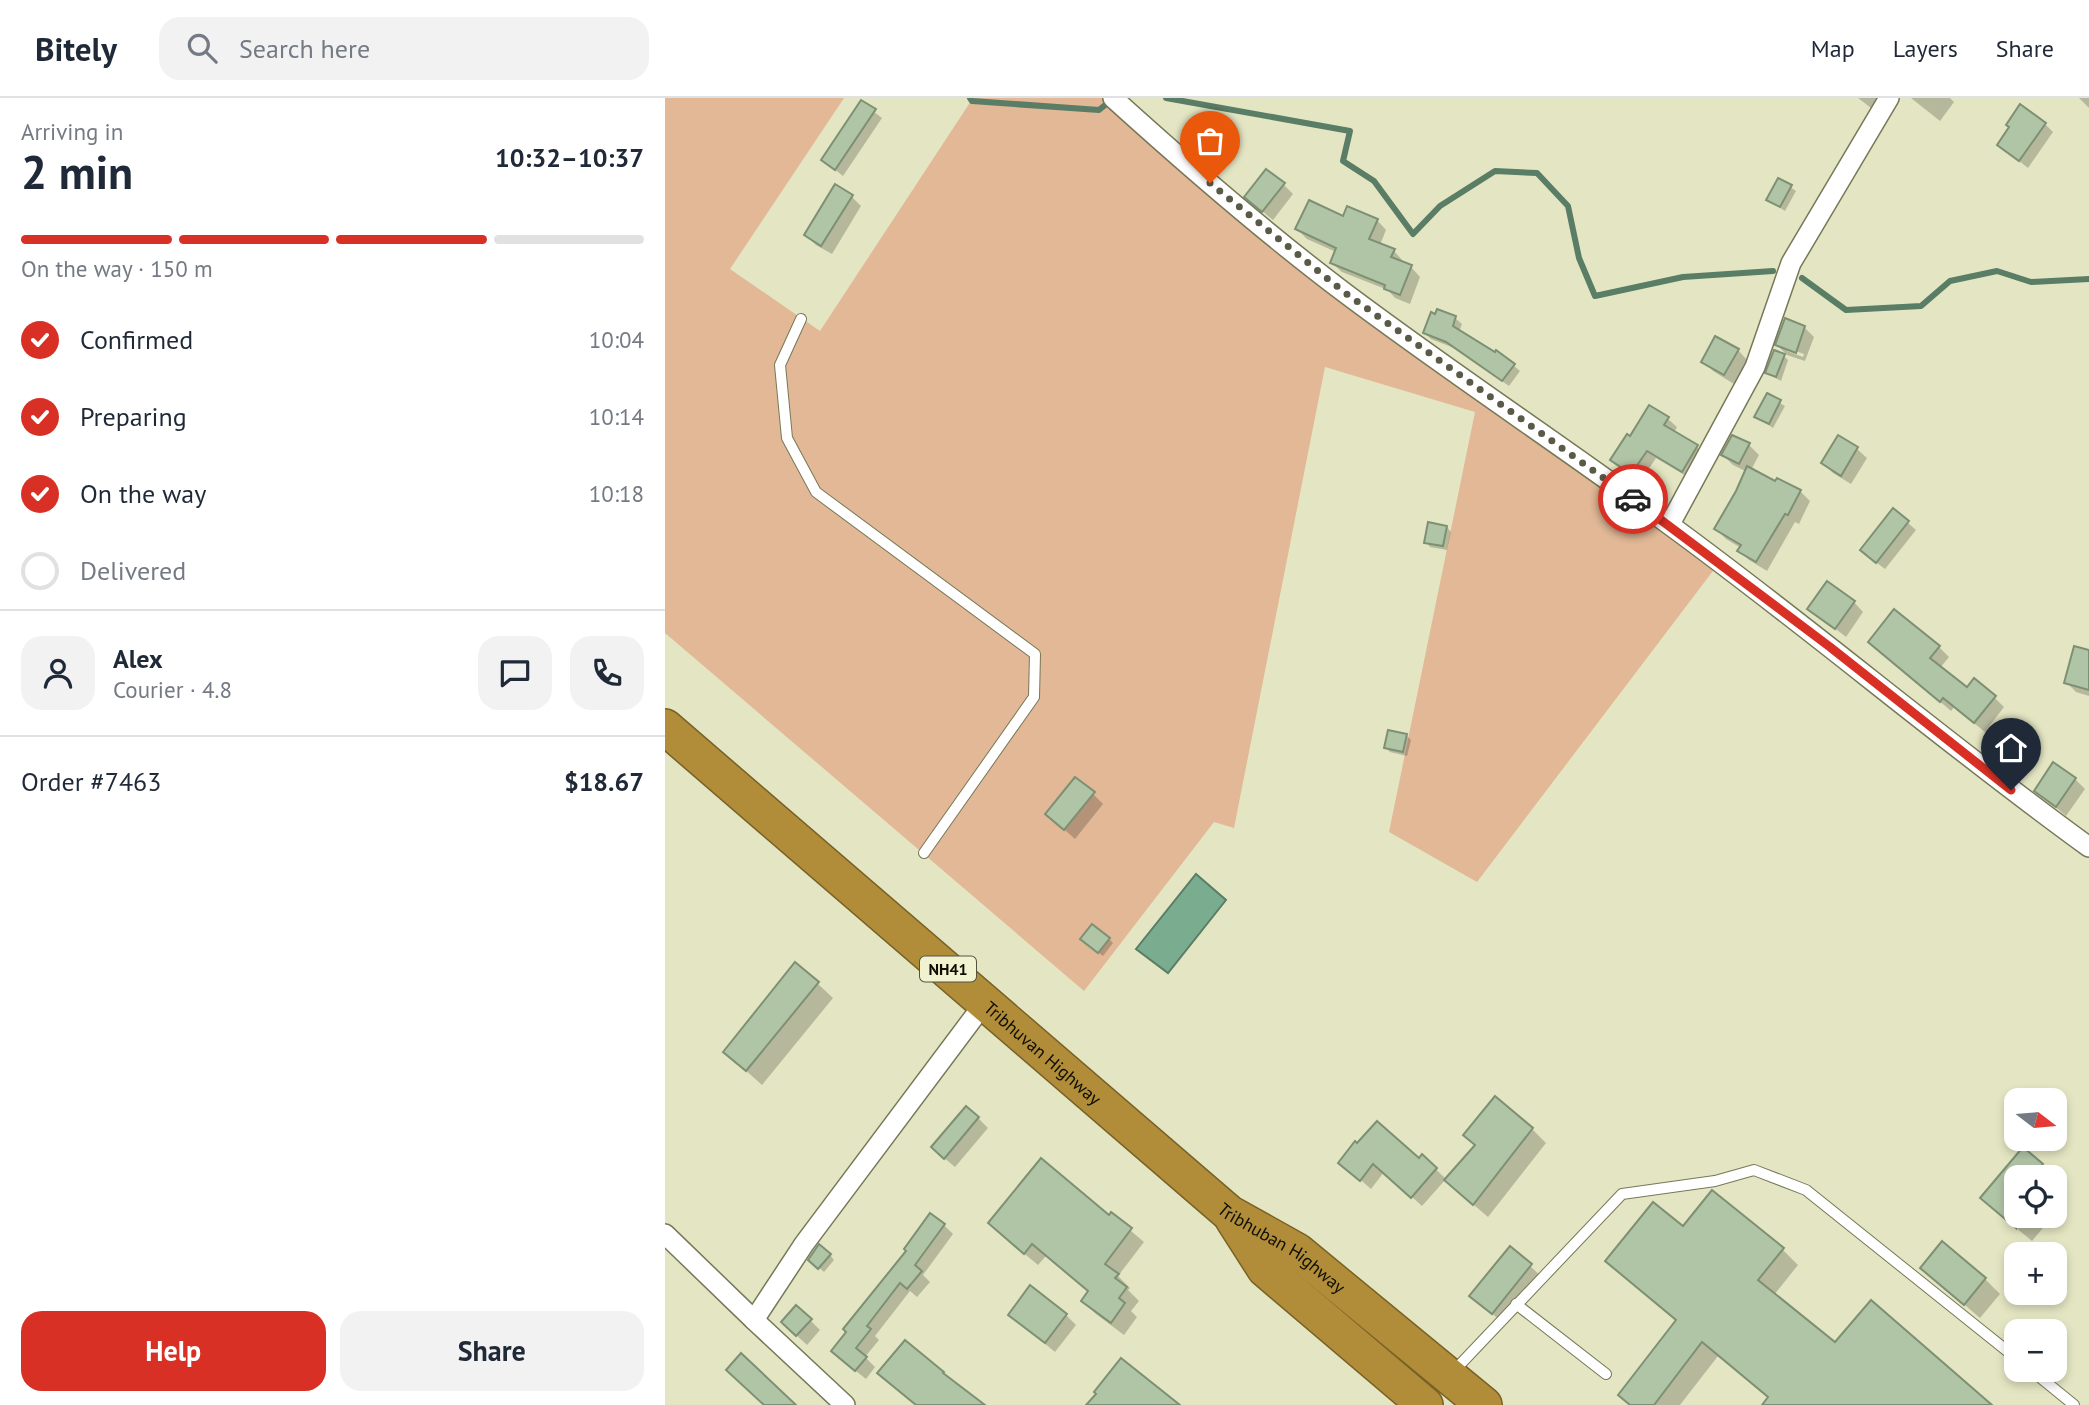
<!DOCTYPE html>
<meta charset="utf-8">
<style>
:root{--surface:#fff;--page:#f2f2f3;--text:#1f2937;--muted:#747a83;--line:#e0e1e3;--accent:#d93025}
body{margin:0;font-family:"PT Sans",sans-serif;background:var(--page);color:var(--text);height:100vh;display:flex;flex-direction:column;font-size:26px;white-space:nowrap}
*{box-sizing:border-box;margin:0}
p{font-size:23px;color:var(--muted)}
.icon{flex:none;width:38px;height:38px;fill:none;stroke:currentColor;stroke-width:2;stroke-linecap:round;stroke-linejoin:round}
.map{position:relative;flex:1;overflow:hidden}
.side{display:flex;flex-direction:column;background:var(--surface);width:665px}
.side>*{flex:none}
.needle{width:46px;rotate:106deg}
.tools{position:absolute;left:1339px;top:990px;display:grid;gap:14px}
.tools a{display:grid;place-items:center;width:63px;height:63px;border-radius:14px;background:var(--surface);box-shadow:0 4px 10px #0003;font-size:35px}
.pin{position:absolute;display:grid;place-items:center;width:60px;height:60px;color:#fff;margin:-72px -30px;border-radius:50% 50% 50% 0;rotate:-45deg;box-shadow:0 0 7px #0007}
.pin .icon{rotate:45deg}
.courier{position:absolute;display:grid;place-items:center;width:70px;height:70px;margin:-35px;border:5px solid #d93025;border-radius:50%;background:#fff;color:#222;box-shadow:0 2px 9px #0007}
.overview em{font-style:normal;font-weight:600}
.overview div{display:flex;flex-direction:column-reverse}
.overview{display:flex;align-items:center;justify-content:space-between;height:119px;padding:0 21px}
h1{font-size:46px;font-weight:600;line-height:52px}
.bar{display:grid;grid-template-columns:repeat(4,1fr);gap:10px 7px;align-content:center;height:84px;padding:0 21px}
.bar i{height:9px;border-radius:5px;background:var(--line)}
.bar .on{background:var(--accent)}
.bar p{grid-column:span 4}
.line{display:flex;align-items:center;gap:18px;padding:0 21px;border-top:2px solid var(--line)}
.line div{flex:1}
.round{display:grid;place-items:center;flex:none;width:74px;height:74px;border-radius:21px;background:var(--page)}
ol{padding:0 21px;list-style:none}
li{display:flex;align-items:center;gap:21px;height:77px}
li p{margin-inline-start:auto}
li .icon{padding:7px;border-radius:50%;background:var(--accent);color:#fff;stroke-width:4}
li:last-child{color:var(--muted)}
li i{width:38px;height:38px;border:4px solid var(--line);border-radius:50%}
.primary-button{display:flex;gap:14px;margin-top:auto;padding:14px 21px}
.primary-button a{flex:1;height:80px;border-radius:21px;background:var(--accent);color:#fff;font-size:28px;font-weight:600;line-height:80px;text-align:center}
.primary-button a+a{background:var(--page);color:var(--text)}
header{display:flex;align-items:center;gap:42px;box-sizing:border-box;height:98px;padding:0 35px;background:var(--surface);border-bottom:2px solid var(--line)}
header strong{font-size:33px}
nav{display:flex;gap:38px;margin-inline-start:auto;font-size:24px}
.search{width:490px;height:63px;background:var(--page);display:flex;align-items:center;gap:18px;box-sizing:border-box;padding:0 24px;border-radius:21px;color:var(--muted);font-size:26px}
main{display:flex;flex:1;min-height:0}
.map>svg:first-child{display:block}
.green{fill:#e2b896}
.water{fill:#7aac90;stroke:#5a7d66;stroke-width:2}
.shadow{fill:#0003;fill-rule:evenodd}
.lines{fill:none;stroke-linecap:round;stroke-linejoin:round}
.stream{stroke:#5a7d66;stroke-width:6}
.building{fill:#b0c4a6;stroke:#7e9074;stroke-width:2}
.lane-casing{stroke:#767858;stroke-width:12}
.street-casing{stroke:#767858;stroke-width:22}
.highway-casing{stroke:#786126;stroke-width:38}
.lane{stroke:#fff;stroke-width:10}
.street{stroke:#fff;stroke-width:19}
.highway{stroke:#b18d39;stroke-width:35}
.done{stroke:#595a47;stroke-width:7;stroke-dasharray:0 12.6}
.route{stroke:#d93025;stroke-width:9}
.labels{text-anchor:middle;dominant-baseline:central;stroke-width:5;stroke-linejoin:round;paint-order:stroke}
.shield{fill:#f1f3d0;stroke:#525341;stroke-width:2}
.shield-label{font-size:16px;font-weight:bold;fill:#0e0e04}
.street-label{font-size:18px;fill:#0e0e04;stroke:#f1f3d0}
</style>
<header>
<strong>Bitely</strong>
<div class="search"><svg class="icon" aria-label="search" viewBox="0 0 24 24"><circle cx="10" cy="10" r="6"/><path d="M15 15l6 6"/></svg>Search here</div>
<nav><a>Map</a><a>Layers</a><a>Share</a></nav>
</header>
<main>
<section class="side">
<div class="overview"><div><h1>2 min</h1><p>Arriving in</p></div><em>10:32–10:37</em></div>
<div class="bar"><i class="on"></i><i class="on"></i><i class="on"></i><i></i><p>On the way · 150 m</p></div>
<ol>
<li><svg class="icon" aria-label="check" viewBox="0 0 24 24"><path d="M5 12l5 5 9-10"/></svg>Confirmed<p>10:04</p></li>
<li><svg class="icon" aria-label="check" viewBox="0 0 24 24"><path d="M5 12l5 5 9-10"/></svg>Preparing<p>10:14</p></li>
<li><svg class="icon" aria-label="check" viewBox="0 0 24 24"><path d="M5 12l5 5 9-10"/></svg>On the way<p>10:18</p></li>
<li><i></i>Delivered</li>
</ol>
<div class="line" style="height:126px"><a class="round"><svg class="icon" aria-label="person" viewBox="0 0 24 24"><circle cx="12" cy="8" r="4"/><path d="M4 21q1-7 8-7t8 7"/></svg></a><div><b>Alex</b><p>Courier · 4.8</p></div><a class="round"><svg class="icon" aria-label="chat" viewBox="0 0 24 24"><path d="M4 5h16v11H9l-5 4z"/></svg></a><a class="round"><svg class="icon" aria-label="phone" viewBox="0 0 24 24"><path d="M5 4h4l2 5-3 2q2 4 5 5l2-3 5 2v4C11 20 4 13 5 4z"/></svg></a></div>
<div class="line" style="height:91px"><div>Order #7463</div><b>$18.67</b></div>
<div class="primary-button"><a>Help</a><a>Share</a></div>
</section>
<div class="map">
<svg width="1424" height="1307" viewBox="0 0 1424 1307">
<rect width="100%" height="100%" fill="#e4e6c3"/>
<path class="green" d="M0 0H179L65 171 155 233 306 3 305 0H448L679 194 1054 465 812 784 724 734 810 314 660 269 569 730 549 724 419 893 0 535Z"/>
<path class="water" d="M531 776 561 802 503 875 471 851Z"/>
<g class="shadow">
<path d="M1193 0H1220L1210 13Z"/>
<path d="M1246 0H1285L1289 4 1275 23Z"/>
<path d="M1414 0H1424V10Z"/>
<path d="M196 4 217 20 178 78 158 62Z"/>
<path d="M1380 26 1388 34 1363 70 1334 47 1346 30Z"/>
<path d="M1114 82 1131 93 1120 113 1103 102Z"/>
<path d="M618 86 628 96 608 122 591 108Z"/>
<path d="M186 98 196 108 167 156 151 147 141 137Z"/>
<path d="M679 120 712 122 721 132 715 147 729 153 738 163 737 166 746 169 755 179 745 206 730 200 723 192 677 174 667 165 671 154 642 141 632 131Z"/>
<path d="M790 220 797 226 794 234 848 267 855 273 844 288 789 250 766 241 760 235Z"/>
<path d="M1139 229 1149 239 1140 263 1122 257 1112 247ZM1122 250 1139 256 1138 259 1122 253Z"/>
<path d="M1073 252 1082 262 1069 286 1048 273 1038 263Z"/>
<path d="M1119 258 1123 262 1116 283 1102 275Z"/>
<path d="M1103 298 1120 308 1108 330 1091 319Z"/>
<path d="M985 309 1003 321 1012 329 1009 335 1032 349 1040 358 1026 381 991 360 975 384 947 362 966 341Z"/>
<path d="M1084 347 1094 357 1086 372 1111 385 1135 393 1145 403 1134 426 1130 424 1102 473 1084 462 1074 453 1076 450 1061 441 1051 431 1082 374 1068 367 1058 357Z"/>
<path d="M1192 351 1202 360 1186 386 1168 375 1158 365Z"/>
<path d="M1228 412 1251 432 1220 471 1204 459Z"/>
<path d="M782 429 786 434 782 452 765 449 761 444Z"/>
<path d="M1189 504 1198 514 1181 539 1144 510Z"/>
<path d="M1205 544 1274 549 1284 559 1275 570 1302 592 1329 599 1339 609 1320 634 1289 609 1286 613Z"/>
<path d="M1411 550 1424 553V598L1411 594 1401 584Z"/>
<path d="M741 637 746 642 742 658 725 654 721 650Z"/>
<path d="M1410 681 1420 691 1401 718 1371 692Z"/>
<path d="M428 696 438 706 410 741 382 716Z"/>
<path d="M444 841 448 845 438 858 421 845Z"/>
<path d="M152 885 168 900 97 987 60 954Z"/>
<path d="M313 1020 323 1030 290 1069 278 1059Z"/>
<path d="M867 1031 881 1045 823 1119 796 1096Z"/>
<path d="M1359 1051 1387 1077 1385 1080H1351V1118H1388L1367 1143 1327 1110Z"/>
<path d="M758 1059 781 1081 757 1108 719 1074 706 1091 675 1064 755 1062Z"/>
<path d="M1048 1094 1118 1152 1133 1167 1109 1197 1170 1247 1324 1307H1099L1104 1300 1053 1258 1015 1307H965L955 1297 1012 1224 942 1163 1018 1131Z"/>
<path d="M446 1116 479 1144 453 1178 465 1190 463 1192 474 1203 466 1213 472 1219 459 1237 431 1216 418 1203 425 1194 381 1158 373 1167 338 1138 444 1119Z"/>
<path d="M279 1127 288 1136 258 1177 265 1184 252 1199 245 1193 210 1238 214 1242 200 1259 210 1269 201 1281 177 1262 243 1153Z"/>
<path d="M845 1150 876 1178 838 1225 817 1207Z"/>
<path d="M165 1157 169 1162 159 1174 145 1162Z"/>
<path d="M1257 1170 1320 1181 1335 1196 1315 1220Z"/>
<path d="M345 1217H401L411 1227 390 1254Z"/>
<path d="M145 1222 155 1232 142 1247 128 1234Z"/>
</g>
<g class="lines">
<g class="stream">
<path d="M305 0 307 3 434 12 445 3"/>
<path d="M501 0 685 33 678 63 709 83 748 136 775 108 830 73 872 75 903 108 914 160 930 198 1018 179 1108 173"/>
<path d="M1137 180 1181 212 1256 208 1285 183 1332 173 1366 184 1424 181"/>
</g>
</g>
<g class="building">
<path d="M196 2 211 11 170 72 156 62Z"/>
<path d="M1355 6 1381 25 1354 63 1332 47 1344 29 1341 27Z"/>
<path d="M601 71 620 85 597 114 579 99Z"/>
<path d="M1113 80 1127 87 1115 109 1101 102Z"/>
<path d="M170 86 188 97 156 148 139 137Z"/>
<path d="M644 102 678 118 682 108 713 121 704 141 730 151 726 159 747 167 735 197 719 191 720 187 665 165 671 150 630 131Z"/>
<path d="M772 211 791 218 788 228 830 254 831 252 850 266 837 283 781 244 758 235 766 214 770 216Z"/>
<path d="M1120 220 1140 228 1131 255 1110 247Z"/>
<path d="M1050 238 1074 251 1059 277 1036 264Z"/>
<path d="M1109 252 1120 256 1111 279 1100 275Z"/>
<path d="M1102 295 1116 302 1104 326 1089 319Z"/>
<path d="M984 307 1004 319 999 327 1033 347 1017 374 982 353 966 376 945 362 962 336 965 338Z"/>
<path d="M1067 337 1085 345 1074 366 1056 357Z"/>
<path d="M1173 337 1193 349 1176 378 1156 365Z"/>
<path d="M1082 368 1110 383 1112 380 1136 392 1123 417 1120 416 1091 464 1072 453 1076 447 1049 431 1071 393Z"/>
<path d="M1228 410 1244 423 1211 465 1195 452Z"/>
<path d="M763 424 782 428 778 448 759 445Z"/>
<path d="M1162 483 1190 503 1170 531 1142 511Z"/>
<path d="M1229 511 1275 548 1265 560 1302 589 1309 580 1331 598 1309 625 1278 600 1275 604 1203 544Z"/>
<path d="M1409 548 1424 552V592L1399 585Z"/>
<path d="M723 632 742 636 738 654 719 650Z"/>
<path d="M1388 664 1411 680 1391 709 1369 693Z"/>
<path d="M410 679 430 694 399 732 380 716Z"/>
<path d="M427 826 445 840 433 855 415 841Z"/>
<path d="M130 864 154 884 81 973 58 954Z"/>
<path d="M830 998 868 1030 808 1107 779 1082 810 1047 798 1037Z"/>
<path d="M301 1008 314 1019 279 1061 266 1049Z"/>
<path d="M712 1023 754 1060 757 1056 772 1070 746 1100 708 1066 695 1083 673 1065 690 1043 692 1045Z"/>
<path d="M1358 1049 1378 1066 1367 1080H1351V1130L1315 1100Z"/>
<path d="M376 1060 444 1117 446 1114 467 1130 440 1166 454 1176 450 1180 462 1189 454 1200 460 1205 446 1225 416 1203 423 1193 367 1146 359 1156 323 1125Z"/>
<path d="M1047 1092 1119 1150 1093 1182 1170 1244 1206 1202 1327 1307H1097L1103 1299 1037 1244 989 1307H965L953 1297 1011 1222 940 1163 988 1104 1018 1128Z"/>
<path d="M265 1115 280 1126 250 1167 257 1173 242 1191 235 1185 202 1228 206 1231 191 1250 202 1259 190 1273 166 1253 181 1234 178 1231 241 1153 239 1151Z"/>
<path d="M1277 1143 1321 1180 1299 1207 1255 1170Z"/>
<path d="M154 1146 166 1156 153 1171 143 1162Z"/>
<path d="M845 1148 867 1166 827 1216 804 1198Z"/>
<path d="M365 1187 402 1216 380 1245 343 1217Z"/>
<path d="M131 1207 147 1221 131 1238 116 1224Z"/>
<path d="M240 1242 279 1274 278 1275 320 1307H251L212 1275Z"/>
<path d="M76 1255 131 1307H99L61 1272Z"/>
<path d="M456 1260 515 1307H421L431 1296 429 1294Z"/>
</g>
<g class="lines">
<g class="lane-casing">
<g id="lane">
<path d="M136 221 115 267 122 340 151 394 370 556 369 599 259 755"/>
<path d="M851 1206 941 1276"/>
<path d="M1366 1272 1409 1307"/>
<path d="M787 1275 957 1096 1050 1083 1089 1072 1141 1092 1351 1260"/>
</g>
</g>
<g class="street-casing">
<g id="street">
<path d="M448 0C522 67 599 134 680 195 785 274 896 347 1002 425 1145 529 1280 645 1424 749"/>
<path d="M1005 426 1090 269 1126 165 1224 0"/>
<path d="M0 1136 89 1222"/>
<path d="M180 1307 89 1222 139 1146 321 903"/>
</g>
</g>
<g class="highway-casing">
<g id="highway">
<path id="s1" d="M0 629 564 1115 632 1153 819 1307"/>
<path d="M568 1121 600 1171 760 1307"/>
</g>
</g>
<use href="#lane" class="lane"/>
<use href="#street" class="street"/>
<use href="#highway" class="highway"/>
</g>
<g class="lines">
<path class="done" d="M545 85 679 194 968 401"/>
<path class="route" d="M968 401 1165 549 1346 692"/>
</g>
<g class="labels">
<rect class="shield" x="255" y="858.5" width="56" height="25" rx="5"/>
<g class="shield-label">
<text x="283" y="871">NH41</text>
</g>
<g class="street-label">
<text stroke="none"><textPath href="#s1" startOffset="499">Tribhuvan Highway</textPath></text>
<text stroke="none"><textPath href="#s1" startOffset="808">Tribhuban Highway</textPath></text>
</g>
</g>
</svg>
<div class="tools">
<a><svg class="needle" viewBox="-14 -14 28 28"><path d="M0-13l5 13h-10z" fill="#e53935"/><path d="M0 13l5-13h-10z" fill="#747a83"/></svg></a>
<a><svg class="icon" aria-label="locate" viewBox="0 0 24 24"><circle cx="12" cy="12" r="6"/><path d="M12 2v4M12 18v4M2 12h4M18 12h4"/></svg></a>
<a>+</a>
<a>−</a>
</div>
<div class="pin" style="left:545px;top:85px;background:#ea580c"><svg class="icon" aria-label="bag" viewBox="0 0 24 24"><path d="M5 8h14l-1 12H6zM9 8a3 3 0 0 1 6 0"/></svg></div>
<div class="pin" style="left:1346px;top:692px;background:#1f2937"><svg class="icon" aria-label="home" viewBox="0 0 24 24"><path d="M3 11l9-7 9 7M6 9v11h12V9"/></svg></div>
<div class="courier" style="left:968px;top:401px"><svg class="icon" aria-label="car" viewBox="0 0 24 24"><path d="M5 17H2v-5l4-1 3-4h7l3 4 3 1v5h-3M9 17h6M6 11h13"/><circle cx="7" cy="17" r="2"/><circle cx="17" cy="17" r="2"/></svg></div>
</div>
</main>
